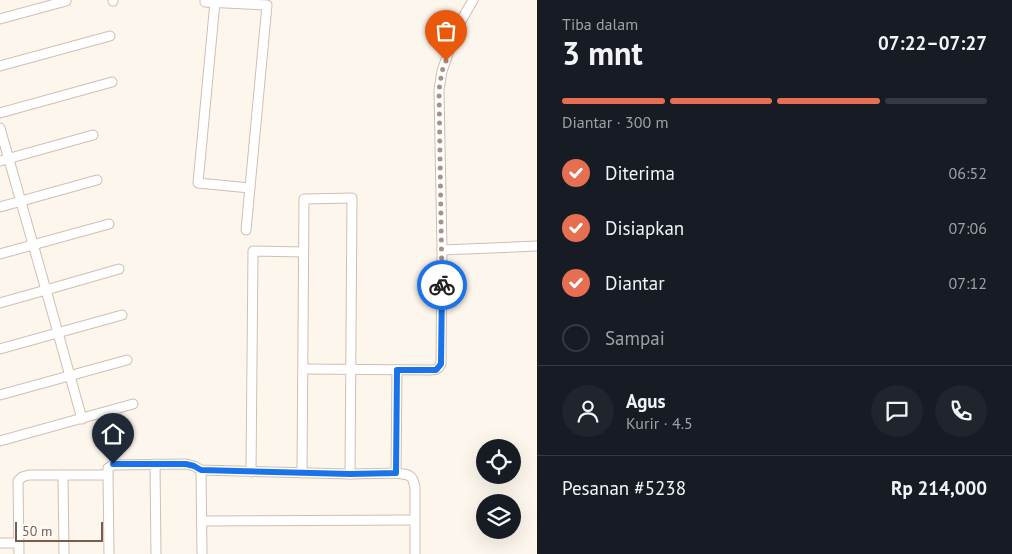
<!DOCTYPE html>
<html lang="id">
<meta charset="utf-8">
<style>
:root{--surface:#171b24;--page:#20242c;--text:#f1f3f6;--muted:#9ea1a6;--line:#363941;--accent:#e76f51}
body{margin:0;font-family:"PT Sans",sans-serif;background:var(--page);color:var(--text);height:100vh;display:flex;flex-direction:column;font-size:19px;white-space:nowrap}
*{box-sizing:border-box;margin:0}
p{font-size:16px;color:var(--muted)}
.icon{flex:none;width:28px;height:28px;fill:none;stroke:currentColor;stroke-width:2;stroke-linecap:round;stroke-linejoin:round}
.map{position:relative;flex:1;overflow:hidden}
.drawer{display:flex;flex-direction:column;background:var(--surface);width:475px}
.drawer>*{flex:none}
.buttons{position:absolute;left:476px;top:439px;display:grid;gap:10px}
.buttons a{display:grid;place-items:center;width:45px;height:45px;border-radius:50%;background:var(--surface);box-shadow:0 5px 20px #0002;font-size:25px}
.scale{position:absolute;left:15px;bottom:12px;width:88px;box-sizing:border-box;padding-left:5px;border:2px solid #7a5c4d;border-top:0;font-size:14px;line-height:18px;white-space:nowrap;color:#7a5c4d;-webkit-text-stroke:4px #fffaf3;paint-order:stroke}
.pin{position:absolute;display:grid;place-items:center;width:42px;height:42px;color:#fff;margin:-51px -21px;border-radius:50% 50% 50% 0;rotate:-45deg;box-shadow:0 0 5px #0007}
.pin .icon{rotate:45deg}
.courier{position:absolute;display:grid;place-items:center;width:50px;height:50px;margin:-25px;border:4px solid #1a73e8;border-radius:50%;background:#fff;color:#222;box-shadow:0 1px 6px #0007}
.head em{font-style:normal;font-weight:700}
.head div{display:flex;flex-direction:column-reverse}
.head{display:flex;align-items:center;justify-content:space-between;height:85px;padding:0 25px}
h1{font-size:32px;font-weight:700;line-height:38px}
.bar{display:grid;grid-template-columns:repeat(4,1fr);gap:8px 5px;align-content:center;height:60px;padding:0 25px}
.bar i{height:6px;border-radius:4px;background:var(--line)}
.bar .selected{background:var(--accent)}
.bar p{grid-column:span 4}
.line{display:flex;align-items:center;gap:12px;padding:0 25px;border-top:1px solid var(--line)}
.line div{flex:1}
.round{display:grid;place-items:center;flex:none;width:52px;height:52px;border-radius:26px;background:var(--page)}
ol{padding:0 25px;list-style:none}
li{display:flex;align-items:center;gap:15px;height:55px}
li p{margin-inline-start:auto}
li .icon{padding:5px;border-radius:50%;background:var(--accent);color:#fff;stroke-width:4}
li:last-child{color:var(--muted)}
li i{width:28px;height:28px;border:2px solid var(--line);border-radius:50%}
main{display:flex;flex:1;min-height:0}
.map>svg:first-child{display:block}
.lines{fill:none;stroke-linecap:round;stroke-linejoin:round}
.street-casing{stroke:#d1beb0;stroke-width:11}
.street{stroke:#fff;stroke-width:9}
.done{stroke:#a89285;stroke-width:5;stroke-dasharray:0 9}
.route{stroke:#1a73e8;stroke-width:6}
</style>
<main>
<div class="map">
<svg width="537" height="554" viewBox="0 0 537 554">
<rect width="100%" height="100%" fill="#fdf6ec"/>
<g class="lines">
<g class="street-casing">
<g id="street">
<path d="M113 0V1"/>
<path d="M205 0V2L267 5 246 230"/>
<path d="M215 2 198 183 250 188"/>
<path d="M0 19 66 1"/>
<path d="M0 66 110 36"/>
<path d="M0 113 112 82"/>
<path d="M0 128 46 290 119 269"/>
<path d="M0 161 93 135"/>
<path d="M0 207 97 180"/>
<path d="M442 250 537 246"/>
<path d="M0 254 109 224"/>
<path d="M0 303 46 290 82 419"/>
<path d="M0 349 122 315"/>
<path d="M303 369 428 370C435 370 438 370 441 364L442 250 439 90 442 71 457 28 473 0"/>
<path d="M0 395 127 360"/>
<path d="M0 441 133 404"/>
<path d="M155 464 156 554"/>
<path d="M201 470 202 554"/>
<path d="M251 472 253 251 303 252"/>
<path d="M302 473 304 199 352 198 350 474"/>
<path d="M396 473 397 370"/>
<path d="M63 475 64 554"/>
<path d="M108 475 109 554"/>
<path d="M202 521 415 520"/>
<path d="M0 543H18"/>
<path d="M19 554 18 481 22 477 29 475H108V468L113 465 186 464 194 466 201 470 350 474 396 473 408 475 411 477 413 480 415 487V554"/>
</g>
</g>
<use href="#street" class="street"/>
</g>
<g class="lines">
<path class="done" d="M442 285 439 90 442 71 446 61"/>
<path class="route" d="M113 464H186L194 466 201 470 350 474 396 473 397 370H436L441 364 442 285"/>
</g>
</svg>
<div class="buttons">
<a><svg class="icon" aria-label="locate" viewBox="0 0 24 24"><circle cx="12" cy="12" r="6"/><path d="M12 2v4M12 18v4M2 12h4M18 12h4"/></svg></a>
<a><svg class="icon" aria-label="layers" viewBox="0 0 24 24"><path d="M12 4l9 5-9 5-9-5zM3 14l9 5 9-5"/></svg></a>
</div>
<div class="scale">50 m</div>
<div class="pin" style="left:446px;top:61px;background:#ea580c"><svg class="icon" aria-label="bag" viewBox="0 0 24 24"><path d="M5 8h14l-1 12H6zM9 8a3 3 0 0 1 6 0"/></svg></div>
<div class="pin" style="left:113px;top:464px;background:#1f2937"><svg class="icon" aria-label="home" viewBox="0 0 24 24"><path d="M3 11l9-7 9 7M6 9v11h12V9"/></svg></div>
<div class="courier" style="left:442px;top:285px"><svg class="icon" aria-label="bike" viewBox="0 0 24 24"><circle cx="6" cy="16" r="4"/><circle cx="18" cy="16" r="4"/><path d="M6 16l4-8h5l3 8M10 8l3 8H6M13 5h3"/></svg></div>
</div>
<section class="drawer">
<div class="head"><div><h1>3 mnt</h1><p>Tiba dalam</p></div><em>07:22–07:27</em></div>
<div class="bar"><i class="selected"></i><i class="selected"></i><i class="selected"></i><i></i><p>Diantar · 300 m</p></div>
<ol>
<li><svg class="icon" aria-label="check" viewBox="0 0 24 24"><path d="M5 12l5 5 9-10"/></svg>Diterima<p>06:52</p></li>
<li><svg class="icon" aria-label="check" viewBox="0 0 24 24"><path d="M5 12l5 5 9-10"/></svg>Disiapkan<p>07:06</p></li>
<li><svg class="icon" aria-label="check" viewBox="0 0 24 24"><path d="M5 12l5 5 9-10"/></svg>Diantar<p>07:12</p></li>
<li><i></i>Sampai</li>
</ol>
<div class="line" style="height:90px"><a class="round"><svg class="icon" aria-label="person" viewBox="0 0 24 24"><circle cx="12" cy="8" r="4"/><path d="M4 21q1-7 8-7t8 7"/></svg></a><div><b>Agus</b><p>Kurir · 4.5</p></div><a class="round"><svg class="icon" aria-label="chat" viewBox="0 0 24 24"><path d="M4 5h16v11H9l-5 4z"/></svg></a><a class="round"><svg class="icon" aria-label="phone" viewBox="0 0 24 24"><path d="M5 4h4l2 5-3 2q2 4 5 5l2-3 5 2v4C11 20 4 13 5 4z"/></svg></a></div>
<div class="line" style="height:65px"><div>Pesanan #5238</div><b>Rp 214,000</b></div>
</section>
</main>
